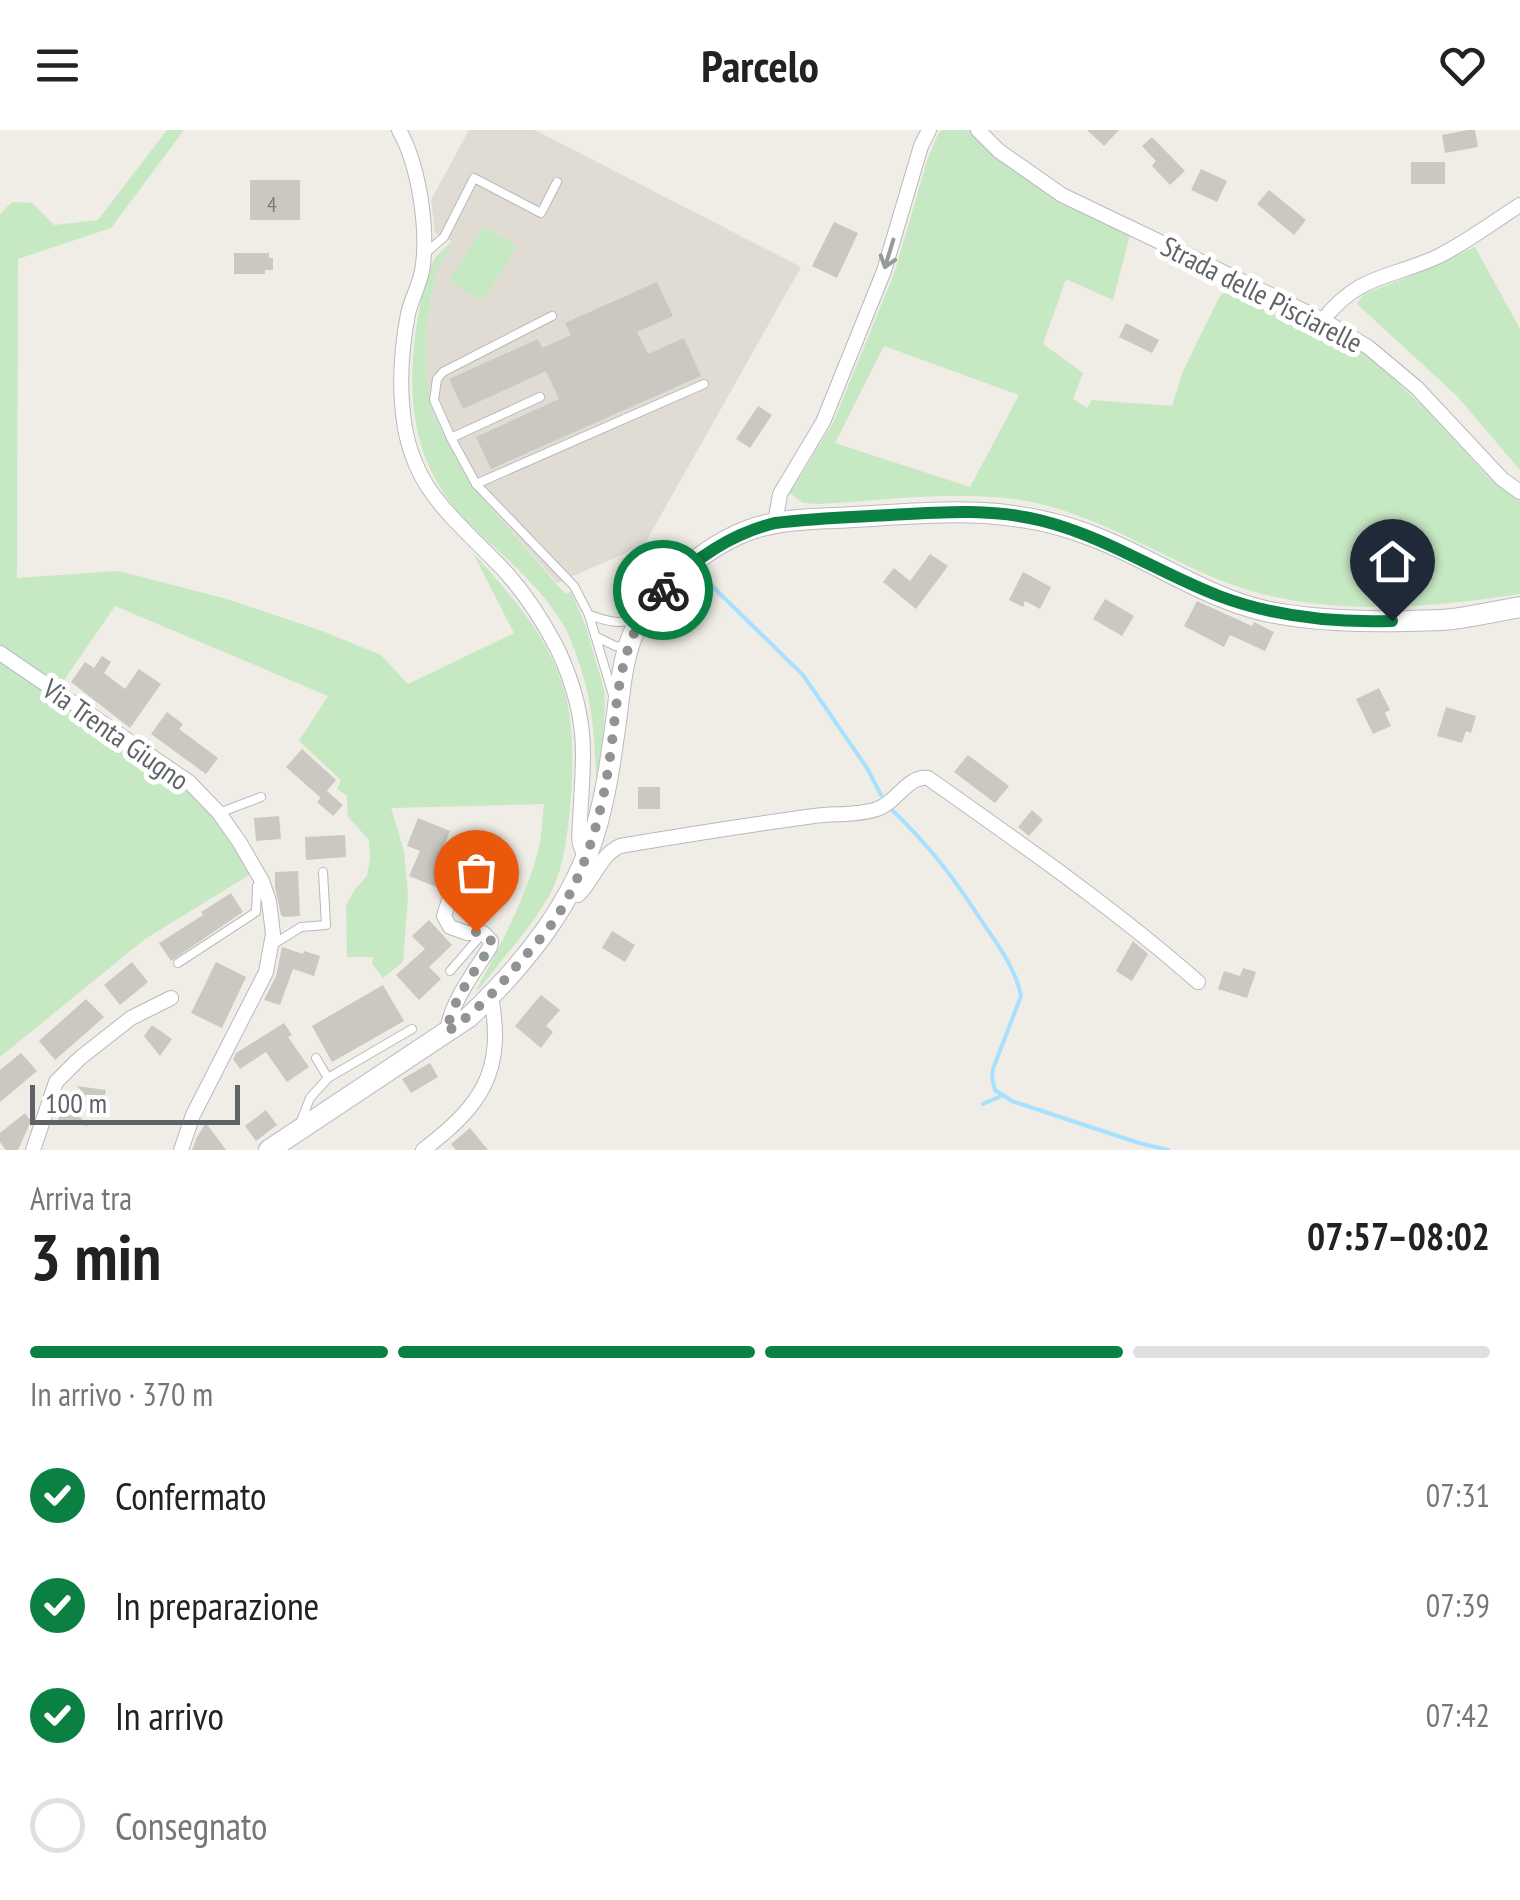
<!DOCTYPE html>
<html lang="it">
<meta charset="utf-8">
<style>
:root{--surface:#fff;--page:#f2f2f2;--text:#222;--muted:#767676;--line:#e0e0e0;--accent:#0b8043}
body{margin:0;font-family:"PT Sans Narrow",sans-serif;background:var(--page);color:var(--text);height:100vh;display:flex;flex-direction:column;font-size:38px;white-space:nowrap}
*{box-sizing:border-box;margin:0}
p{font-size:32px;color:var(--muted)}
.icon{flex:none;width:55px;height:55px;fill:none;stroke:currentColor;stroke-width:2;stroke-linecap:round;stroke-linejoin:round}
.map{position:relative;height:1020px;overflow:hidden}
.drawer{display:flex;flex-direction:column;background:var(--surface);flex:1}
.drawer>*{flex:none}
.scale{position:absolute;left:30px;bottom:25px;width:210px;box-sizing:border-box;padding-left:10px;border:5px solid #5e6367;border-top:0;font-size:28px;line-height:35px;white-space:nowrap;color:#5e6367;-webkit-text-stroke:8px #fff;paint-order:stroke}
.pin{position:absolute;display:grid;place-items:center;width:85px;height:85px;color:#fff;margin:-102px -42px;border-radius:50% 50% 50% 0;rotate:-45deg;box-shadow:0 0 10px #0007}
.pin .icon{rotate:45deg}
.courier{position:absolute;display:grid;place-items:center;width:100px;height:100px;margin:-50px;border:8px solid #0b8043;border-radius:50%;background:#fff;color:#222;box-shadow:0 2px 12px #0007}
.headline em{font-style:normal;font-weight:600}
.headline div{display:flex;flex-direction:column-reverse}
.headline{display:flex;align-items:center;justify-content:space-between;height:170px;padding:0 30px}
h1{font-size:65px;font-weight:600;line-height:75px}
.bar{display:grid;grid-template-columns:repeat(4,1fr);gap:15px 10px;align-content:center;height:120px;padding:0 30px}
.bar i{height:12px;border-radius:8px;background:var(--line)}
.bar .current{background:var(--accent)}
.bar p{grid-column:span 4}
ol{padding:0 30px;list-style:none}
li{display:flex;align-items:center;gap:30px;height:110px}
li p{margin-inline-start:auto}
li .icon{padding:10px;border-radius:50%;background:var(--accent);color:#fff;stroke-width:4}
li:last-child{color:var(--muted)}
li i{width:55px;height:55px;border:5px solid var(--line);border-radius:50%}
header{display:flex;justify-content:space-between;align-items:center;height:130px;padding:0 30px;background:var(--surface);font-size:45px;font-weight:600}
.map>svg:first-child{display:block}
.education{fill:#e0dcd4}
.green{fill:#c6e8c3;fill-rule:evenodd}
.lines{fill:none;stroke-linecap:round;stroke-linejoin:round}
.stream{stroke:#a8e0ff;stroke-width:4}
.building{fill:#cbc8c2}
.service-casing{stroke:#b7b9bd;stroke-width:10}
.minor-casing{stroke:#b7b9bd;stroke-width:16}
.secondary-casing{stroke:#b8bbc0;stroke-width:22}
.service{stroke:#fff;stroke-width:8}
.minor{stroke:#fff;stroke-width:14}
.secondary{stroke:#fff;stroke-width:20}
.oneway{stroke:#969a9c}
.done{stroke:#919393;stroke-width:10;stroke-dasharray:0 18}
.route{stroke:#0b8043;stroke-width:12}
.labels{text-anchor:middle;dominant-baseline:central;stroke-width:10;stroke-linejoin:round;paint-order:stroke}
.number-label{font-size:22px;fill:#797c7e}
.street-label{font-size:28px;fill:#5e6367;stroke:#fff}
</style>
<header><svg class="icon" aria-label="menu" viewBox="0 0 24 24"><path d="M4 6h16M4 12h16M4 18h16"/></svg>Parcelo<svg class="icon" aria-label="heart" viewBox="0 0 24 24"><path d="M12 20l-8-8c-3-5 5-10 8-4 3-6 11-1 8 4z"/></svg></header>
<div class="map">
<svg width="1520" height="1020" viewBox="0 0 1520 1020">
<rect width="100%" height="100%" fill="#f0ede6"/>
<path class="education" d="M469 0H535L801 137 644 415 557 453 467 349 431 280 426 241V204L431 168 436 143 452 111 435 103 431 70Z"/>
<g class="green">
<path d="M167 0H184L111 98 18 129 17 448 118 441 227 469 322 501 381 525 408 554 514 503 473 423C509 462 547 505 563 556 574 589 574 642 570 677 567 707 564 739 549 766 530 799 503 828 480 858L476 860C500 816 525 770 538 721 542 706 542 689 544 674L391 678 404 721 408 766 403 832 383 848 372 834 373 827H347L346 775 355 759 367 746 370 728 369 710 348 687 347 666 337 659 341 650 299 611 328 566 115 476 60 556 0 515V84L12 72 32 73 54 95 98 90Z"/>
<path d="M942 0H970L1015 40 1062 74 1130 105 1113 170 1066 149 1043 214 1083 243 1073 269 1087 278 1092 270 1172 276 1183 241 1221 164 1243 159 1358 217 1425 278 1488 347 1520 371V464C1422 479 1314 488 1220 450 1161 426 1108 392 1045 375 974 357 891 370 818 374L803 373 790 363 833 293 895 141 927 31 938 4ZM884 216 1019 265 970 357 835 313Z"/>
<path d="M484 96 517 117 482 171 449 150Z"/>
<path d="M453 111 436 143 431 168 426 204V241L431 280 467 349 565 464 571 461 586 497 604 559C607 590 601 620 596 650 595 606 592 566 576 524 572 514 569 504 564 496 540 455 505 428 472 396 417 344 406 279 415 207 418 187 424 142 436 127 441 121 447 116 453 111Z"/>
<path d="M1475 117 1520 199V340L1457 266 1357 174 1364 164 1421 142Z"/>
<path d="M0 531 164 642 195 667 223 699 251 744 145 809 0 927Z"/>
</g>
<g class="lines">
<g class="stream">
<path d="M710 454 803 545 867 638 881 665"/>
<path d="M892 680C931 717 956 751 985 796 1000 818 1016 840 1021 866L993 939 992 948 995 960 1012 971 1139 1013 1168 1020"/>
<path d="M983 974 1001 966"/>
</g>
</g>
<g class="building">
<path d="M1087 0H1119L1104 16Z"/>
<path d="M1468 0H1475L1478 17 1445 23 1442 5Z"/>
<path d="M1152 7 1185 41 1170 55 1152 36 1156 31 1142 16Z"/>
<rect x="1411" y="32" width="34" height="22"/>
<path d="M1201 39 1227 51 1217 72 1191 60Z"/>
<rect x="250" y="50" width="50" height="40"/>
<path d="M1269 60 1306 90 1294 105 1257 74Z"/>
<path d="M834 92 858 103 837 148 812 136Z"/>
<path d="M234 123H269V128H273V140H265V144H234Z"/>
<path d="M657 152 673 186 637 202 648 224 684 208 701 246 491 339 476 307 559 269 546 241 463 279 449 249 538 209 542 218 571 205 565 193Z"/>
<path d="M1126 193 1159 210 1152 223 1119 207Z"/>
<path d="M758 276 772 285 750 318 736 309Z"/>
<path d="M930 424 948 436 916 479 883 452 894 438 910 451Z"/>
<path d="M1023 442 1051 457 1040 479 1025 471 1023 477 1009 470Z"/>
<path d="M1105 469 1134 486 1122 506 1093 489Z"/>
<path d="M1197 471 1252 496 1254 492 1274 502 1265 521 1230 505 1224 517 1184 496Z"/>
<path d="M102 526 111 532 104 543 125 559 139 539 161 554 130 598 71 552 85 532 94 538Z"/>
<path d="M1379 558 1390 580 1385 583 1391 596 1373 604 1356 569Z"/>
<path d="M1446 577 1476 586 1471 603 1466 601 1462 613 1437 606Z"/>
<path d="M167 582 183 594 179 599 218 628 206 644 151 604Z"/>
<path d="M302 619 336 650 321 668 286 637Z"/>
<path d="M968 625 1009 656 995 673 954 642Z"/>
<rect x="638" y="657" width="22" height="22"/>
<path d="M327 661 343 675 333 686 317 672Z"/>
<path d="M1032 680 1043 690 1029 706 1018 697Z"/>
<path d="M279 686 281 709 256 711 254 688Z"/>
<path d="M418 688 450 701 438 730 448 735 439 758 409 746 420 721 407 716Z"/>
<path d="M345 705 346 727 306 730 305 707Z"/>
<path d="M298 741 300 786 284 787 281 785 275 757V742Z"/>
<path d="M474 743 496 750 485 784 460 776Z"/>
<path d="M231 763 243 782 171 831 159 813 203 785 201 782Z"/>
<path d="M429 790 452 815 429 837 441 849 419 870 396 845 425 819 412 806Z"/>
<path d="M612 801 635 815 625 832 602 818Z"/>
<path d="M1133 811 1148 824 1132 851 1116 841Z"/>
<path d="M282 817 303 824 304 821 320 826 314 846 293 839 280 875 264 870 276 846Z"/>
<path d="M132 832 148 852 120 875 104 855Z"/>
<path d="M216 832 246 847 222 898 191 883Z"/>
<path d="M1243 838 1256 842 1247 868 1218 859 1224 841 1240 846Z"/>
<path d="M383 855 404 891 332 932 312 896Z"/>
<path d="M541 865 560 880 546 896 553 902 541 918 515 896Z"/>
<path d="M86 869 104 887 55 930 39 911Z"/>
<path d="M284 893 292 905 288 907 309 937 287 952 266 922 240 939 233 929 236 923Z"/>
<path d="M152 895 172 909 160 926 144 906Z"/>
<path d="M21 923 37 941 0 972V940Z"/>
<path d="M430 933 438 947 411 963 402 949Z"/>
<path d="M77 956 106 960 104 970 90 971Z"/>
<path d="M65 971 88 996 58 990Z"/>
<path d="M266 980 277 995 256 1011 245 996Z"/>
<path d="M25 983 31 991 18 1020H6L0 1012V1003Z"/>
<path d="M206 993 226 1020H192L197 1007Z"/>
<path d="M470 998 488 1020H456L451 1014Z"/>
</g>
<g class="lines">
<g class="service-casing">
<g id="service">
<path d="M427 122 444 107 474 48 541 83 557 52"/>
<path d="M552 186 443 242 437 249 434 270 451 308 476 354 574 456 589 485 613 565"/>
<path d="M451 308 540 267"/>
<path d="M476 354 704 254"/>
<path d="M589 485C604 490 621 496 636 488"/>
<path d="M595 506 615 516 627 517"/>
<path d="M219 683 261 667"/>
<path d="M272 815 301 797 326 795 323 742"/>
<path d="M178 833 256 782 257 756 262 751"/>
<path d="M450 841 483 803"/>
<path d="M316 928 328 948 412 899"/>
<path d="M301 991 310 968 328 948"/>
</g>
</g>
<g class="minor-casing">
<g id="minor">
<path d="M399 0C419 35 429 101 422 141 419 156 411 170 408 184 401 220 399 262 405 298 416 359 451 386 492 428 519 454 541 487 558 520 573 552 583 588 583 623 583 646 581 669 580 691 580 698 578 707 580 714 581 719 584 723 586 728"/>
<path d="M978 0 999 21 1062 65 1323 190 1368 217 1417 258 1502 349 1520 362"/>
<path d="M1323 190C1360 143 1390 149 1439 126 1467 112 1493 92 1520 75"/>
<path d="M775 393 780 364 823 292 884 141 921 16 929 0"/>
<path d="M0 523 189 652 219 683 240 713 262 751 269 771 273 804 266 842 193 985 181 1020"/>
<path d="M568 764 578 765C594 750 599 726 620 716 685 705 749 695 814 686 834 683 857 686 877 679 896 673 908 645 928 648 1020 713 1114 778 1198 852"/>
<path d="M447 902C451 871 474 843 490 817L491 811 483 803H467L450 797 444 786 468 711"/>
<path d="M33 1020 56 952 80 928 131 888 171 868"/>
<path d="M423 1020C482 975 505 942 491 866"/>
</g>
</g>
<g class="secondary-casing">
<path id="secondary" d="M269 1020 469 887C525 834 576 771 597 695 607 659 612 621 617 584 623 534 626 497 663 460 687 435 717 412 749 400 782 388 820 389 854 387 939 382 1010 374 1092 406 1151 428 1204 467 1265 481 1312 491 1360 492 1408 491 1423 490 1438 491 1453 489 1475 486 1498 481 1520 477"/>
</g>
<use href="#service" class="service"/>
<use href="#minor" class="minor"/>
<use href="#secondary" class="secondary"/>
</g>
<defs><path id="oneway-shaft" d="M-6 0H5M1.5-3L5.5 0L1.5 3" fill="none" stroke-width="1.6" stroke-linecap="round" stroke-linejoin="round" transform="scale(2.5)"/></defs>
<use class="oneway" href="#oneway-shaft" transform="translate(889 124) rotate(107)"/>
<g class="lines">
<path class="done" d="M476 802 488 806 491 811 490 817C474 843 451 871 447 902 473 884 494 863 514 839 529 821 546 804 558 785 585 741 600 691 608 640 619 575 614 511 663 460"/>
<path class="route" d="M663 460C696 428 731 404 775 393 813 388 852 387 890 385 941 382 993 378 1043 391 1106 407 1159 443 1219 466 1275 487 1333 493 1392 491"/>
</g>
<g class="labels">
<g class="number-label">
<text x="272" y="74">4</text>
</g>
<g class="street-label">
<text transform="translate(1262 164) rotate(27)">Strada delle Pisciarelle</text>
<text transform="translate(116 604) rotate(35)">Via Trenta Giugno</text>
</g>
</g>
</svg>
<div class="scale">100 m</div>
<div class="pin" style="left:476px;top:802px;background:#ea580c"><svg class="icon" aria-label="bag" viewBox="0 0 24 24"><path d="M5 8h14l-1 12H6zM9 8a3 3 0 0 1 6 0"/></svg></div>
<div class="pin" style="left:1392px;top:491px;background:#1f2937"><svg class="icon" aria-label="home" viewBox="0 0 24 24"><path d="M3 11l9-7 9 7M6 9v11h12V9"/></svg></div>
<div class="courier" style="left:663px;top:460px"><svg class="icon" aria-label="bike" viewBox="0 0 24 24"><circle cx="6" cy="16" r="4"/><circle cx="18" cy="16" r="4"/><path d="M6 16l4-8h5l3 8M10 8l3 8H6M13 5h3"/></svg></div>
</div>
<section class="drawer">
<div class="headline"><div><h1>3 min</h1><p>Arriva tra</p></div><em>07:57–08:02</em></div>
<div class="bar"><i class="current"></i><i class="current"></i><i class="current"></i><i></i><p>In arrivo · 370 m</p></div>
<ol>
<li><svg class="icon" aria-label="check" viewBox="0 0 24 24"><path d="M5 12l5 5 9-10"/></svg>Confermato<p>07:31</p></li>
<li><svg class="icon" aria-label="check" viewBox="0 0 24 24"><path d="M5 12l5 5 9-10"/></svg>In preparazione<p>07:39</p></li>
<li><svg class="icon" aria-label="check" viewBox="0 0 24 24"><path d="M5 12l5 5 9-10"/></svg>In arrivo<p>07:42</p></li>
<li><i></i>Consegnato</li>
</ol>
</section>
